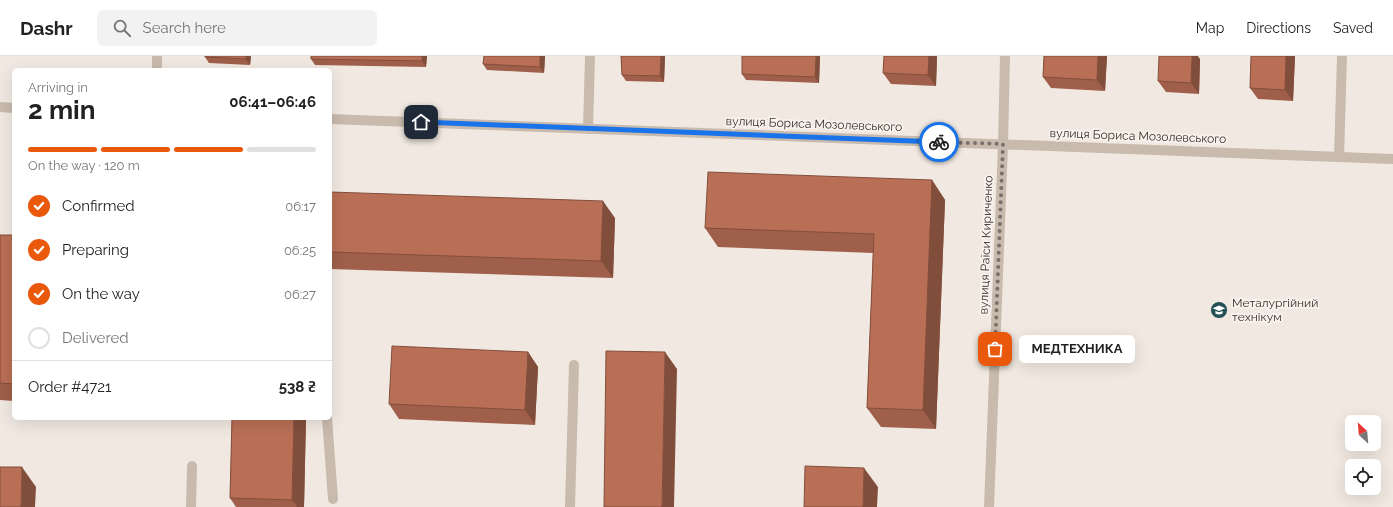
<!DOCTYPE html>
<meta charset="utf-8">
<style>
:root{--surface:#fff;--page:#f2f2f2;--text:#222;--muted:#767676;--line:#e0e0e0;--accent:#ea580c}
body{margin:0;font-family:Raleway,sans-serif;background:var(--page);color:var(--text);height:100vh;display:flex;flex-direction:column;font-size:15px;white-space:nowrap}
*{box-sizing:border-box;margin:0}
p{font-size:13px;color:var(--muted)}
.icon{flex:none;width:22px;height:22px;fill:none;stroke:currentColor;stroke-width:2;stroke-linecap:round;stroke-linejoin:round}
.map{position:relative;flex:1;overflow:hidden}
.drawer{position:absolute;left:12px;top:12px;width:320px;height:352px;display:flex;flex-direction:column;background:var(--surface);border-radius:6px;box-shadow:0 4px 16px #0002}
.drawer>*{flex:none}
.needle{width:26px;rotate:334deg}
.fabs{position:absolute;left:1345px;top:359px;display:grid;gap:8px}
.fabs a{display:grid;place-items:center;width:36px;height:36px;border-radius:6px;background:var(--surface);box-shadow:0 4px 16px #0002;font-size:20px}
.pin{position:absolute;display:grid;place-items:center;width:34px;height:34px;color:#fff;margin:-17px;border-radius:8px;box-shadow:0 2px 6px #0006}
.courier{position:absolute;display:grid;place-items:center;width:40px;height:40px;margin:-20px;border:3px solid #1a73e8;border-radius:50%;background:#fff;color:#222;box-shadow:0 1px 5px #0007}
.bubble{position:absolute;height:28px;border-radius:6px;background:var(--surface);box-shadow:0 4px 16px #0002;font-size:13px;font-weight:700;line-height:28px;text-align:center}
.overview em{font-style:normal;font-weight:700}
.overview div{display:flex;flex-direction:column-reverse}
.overview{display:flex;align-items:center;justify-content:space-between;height:68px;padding:0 16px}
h1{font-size:26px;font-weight:700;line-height:30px}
.bar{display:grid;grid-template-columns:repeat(4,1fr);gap:6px 4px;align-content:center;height:48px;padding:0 16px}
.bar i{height:5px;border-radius:3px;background:var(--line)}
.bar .selected{background:var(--accent)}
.bar p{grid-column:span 4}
.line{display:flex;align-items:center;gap:10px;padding:0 16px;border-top:1px solid var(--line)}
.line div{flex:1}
ol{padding:0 16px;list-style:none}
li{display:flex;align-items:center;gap:12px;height:44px}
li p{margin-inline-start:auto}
li .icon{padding:4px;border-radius:50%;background:var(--accent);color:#fff;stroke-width:4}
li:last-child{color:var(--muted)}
li i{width:22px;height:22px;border:2px solid var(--line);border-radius:50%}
header{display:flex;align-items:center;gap:24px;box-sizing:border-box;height:56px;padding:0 20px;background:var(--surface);border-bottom:1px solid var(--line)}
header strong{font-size:19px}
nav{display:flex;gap:22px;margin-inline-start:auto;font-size:14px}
.search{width:280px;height:36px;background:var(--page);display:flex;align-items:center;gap:10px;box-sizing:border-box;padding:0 14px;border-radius:6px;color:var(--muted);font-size:15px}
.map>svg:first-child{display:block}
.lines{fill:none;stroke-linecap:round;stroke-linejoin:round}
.minor{stroke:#c8baad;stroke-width:10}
.wall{fill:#9f5f4a}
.shaded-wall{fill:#824e3c}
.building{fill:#b96f56;stroke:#824e3c}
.done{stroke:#78706b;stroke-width:4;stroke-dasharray:0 7.2}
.route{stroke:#1a73e8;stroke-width:5}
.labels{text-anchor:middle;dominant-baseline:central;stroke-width:3.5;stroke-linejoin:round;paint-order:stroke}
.street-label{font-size:12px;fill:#372f2b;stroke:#f9f3ed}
.poi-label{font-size:12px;fill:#372f2b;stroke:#f9f3ed;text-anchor:start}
</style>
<header>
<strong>Dashr</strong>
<div class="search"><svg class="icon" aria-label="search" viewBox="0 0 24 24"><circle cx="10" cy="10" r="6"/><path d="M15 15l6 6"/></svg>Search here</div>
<nav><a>Map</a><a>Directions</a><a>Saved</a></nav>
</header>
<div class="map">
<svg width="1393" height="451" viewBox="0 0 1393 451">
<rect width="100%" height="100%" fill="#f1e9e1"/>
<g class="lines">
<g class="minor">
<path d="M157 14V0"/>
<path d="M0 51 14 52"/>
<path d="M330 63 1393 103"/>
<path d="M588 73 590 0"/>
<path d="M1339 101 1342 0"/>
<path d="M327 362 333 443"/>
<path d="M191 451 192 410"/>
<path d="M570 451 574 309"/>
<path d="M989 451 1003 89 1005 0"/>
</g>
</g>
<g class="wall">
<path d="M251 0 250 9 209 7 205 1Z"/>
<path d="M427 0 426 11 315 9 311 3Z"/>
<path d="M484 0H545L544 17 487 14 483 8Z"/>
<path d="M621 0H665L664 26 626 25 622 19Z"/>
<path d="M742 0H820L819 27 746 24 742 18Z"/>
<path d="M884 0H937L936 30 891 28 883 17Z"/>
<path d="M1044 0H1107L1105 35 1051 32 1043 21Z"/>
<path d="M1251 0H1295L1293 45 1258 43 1250 32Z"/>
<path d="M1200 3 1199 38 1166 36 1158 25Z"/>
<path d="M932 124 945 144 936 373 881 371 867 352 873 197 718 191 705 172Z"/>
<path d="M330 136 615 162 613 222 330 213Z"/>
<path d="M0 179H14V345L0 344Z"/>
<path d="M528 296 538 311 535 369 399 363 389 348Z"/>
<path d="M232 362H306L304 451H236L230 442Z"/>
</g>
<g class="shaded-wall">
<path d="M246 0H251L250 9 246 3Z"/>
<path d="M422 0H427L426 11 422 5Z"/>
<path d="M540 0H545L544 17 540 11Z"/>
<path d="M661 0H665L664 26 660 20Z"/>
<path d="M816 0H820L819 27 815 21Z"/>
<path d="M929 0H937L936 30 928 19Z"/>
<path d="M1098 0H1107L1105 35 1097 24Z"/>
<path d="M1192 0H1198L1200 3 1199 38 1191 27Z"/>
<path d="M1286 0H1295L1293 45 1285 34Z"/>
<path d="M932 124 945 144 936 373 923 354Z"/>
<path d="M603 145 615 162 613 222 601 205Z"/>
<path d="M528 296 538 311 535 369 525 354Z"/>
<path d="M665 296 677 313 674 451H662Z"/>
<path d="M294 362H306L304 451H297L292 444Z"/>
<path d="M22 411 36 431 35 451H21Z"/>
<path d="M864 412 878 431 877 451H863Z"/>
</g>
<g class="building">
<path d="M205 0H246V3L205 1Z"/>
<path d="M311 0H422V5L311 3Z"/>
<path d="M484 0H540V11L483 8Z"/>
<path d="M621 0H661L660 20 622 19Z"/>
<path d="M742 0H816L815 21 742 18Z"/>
<path d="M884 0H929L928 19 883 17Z"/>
<path d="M1044 0H1098L1097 24 1043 21Z"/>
<path d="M1159 0H1192L1191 27 1158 25Z"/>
<path d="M1251 0H1286L1285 34 1250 32Z"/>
<path d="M708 116 932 124 923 354 867 352 874 178 705 172Z"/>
<path d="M330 136 603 145 601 205 330 196Z"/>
<path d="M0 179H14V328L0 327Z"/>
<path d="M392 290 528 296 525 354 389 348Z"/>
<path d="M606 295 665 296 662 451H604Z"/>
<path d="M232 362H294L292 444 230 442Z"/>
<path d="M805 410 864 412 863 451H804Z"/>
<path d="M0 411H22L21 451H0Z"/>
</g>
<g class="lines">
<path class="done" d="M939 86 1003 88 995 293"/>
<path class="route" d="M421 66 939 86"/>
</g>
<defs>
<g id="university-disc" transform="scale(0.9)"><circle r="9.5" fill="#255154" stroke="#f9f3ed"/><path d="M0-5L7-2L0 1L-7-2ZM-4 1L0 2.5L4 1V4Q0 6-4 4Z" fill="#fff"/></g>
</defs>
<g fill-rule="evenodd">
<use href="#university-disc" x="1219" y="254"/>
</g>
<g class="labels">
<g class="street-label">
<text transform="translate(814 68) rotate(2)">вулиця Бориса Мозолевського</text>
<text transform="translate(1138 80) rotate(2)">вулиця Бориса Мозолевського</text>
<text transform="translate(986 189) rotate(-88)">вулиця Раїси Кириченко</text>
</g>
<g class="poi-label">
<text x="1232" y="247">Металургійний<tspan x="1232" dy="14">технікум</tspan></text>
</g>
</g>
</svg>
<div class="fabs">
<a><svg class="needle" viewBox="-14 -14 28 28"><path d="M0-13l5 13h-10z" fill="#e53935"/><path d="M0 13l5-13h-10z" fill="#767676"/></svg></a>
<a><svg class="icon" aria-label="locate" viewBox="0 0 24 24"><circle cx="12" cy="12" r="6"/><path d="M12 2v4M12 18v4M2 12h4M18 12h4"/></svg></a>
</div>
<div class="pin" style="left:995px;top:293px;background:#ea580c"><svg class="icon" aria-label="bag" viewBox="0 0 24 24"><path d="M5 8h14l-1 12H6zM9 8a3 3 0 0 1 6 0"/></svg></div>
<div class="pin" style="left:421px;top:66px;background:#1f2937"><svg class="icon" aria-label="home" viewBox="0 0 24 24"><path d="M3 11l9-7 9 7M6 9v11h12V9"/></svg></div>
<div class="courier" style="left:939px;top:86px"><svg class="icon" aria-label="bike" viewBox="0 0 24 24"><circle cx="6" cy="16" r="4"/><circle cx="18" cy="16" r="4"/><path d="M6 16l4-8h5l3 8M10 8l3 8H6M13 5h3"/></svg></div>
<div class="bubble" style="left:1019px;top:279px;width:116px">МЕДТЕХНИКА</div>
<section class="drawer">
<div class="overview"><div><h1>2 min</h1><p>Arriving in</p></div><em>06:41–06:46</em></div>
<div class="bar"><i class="selected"></i><i class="selected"></i><i class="selected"></i><i></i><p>On the way · 120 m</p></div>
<ol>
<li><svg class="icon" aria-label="check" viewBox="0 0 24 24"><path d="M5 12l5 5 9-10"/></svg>Confirmed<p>06:17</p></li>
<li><svg class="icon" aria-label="check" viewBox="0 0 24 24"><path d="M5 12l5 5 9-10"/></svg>Preparing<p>06:25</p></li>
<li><svg class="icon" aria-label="check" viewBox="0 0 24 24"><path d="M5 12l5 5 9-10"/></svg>On the way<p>06:27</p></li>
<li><i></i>Delivered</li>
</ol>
<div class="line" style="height:52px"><div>Order #4721</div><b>538 ₴</b></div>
</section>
</div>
